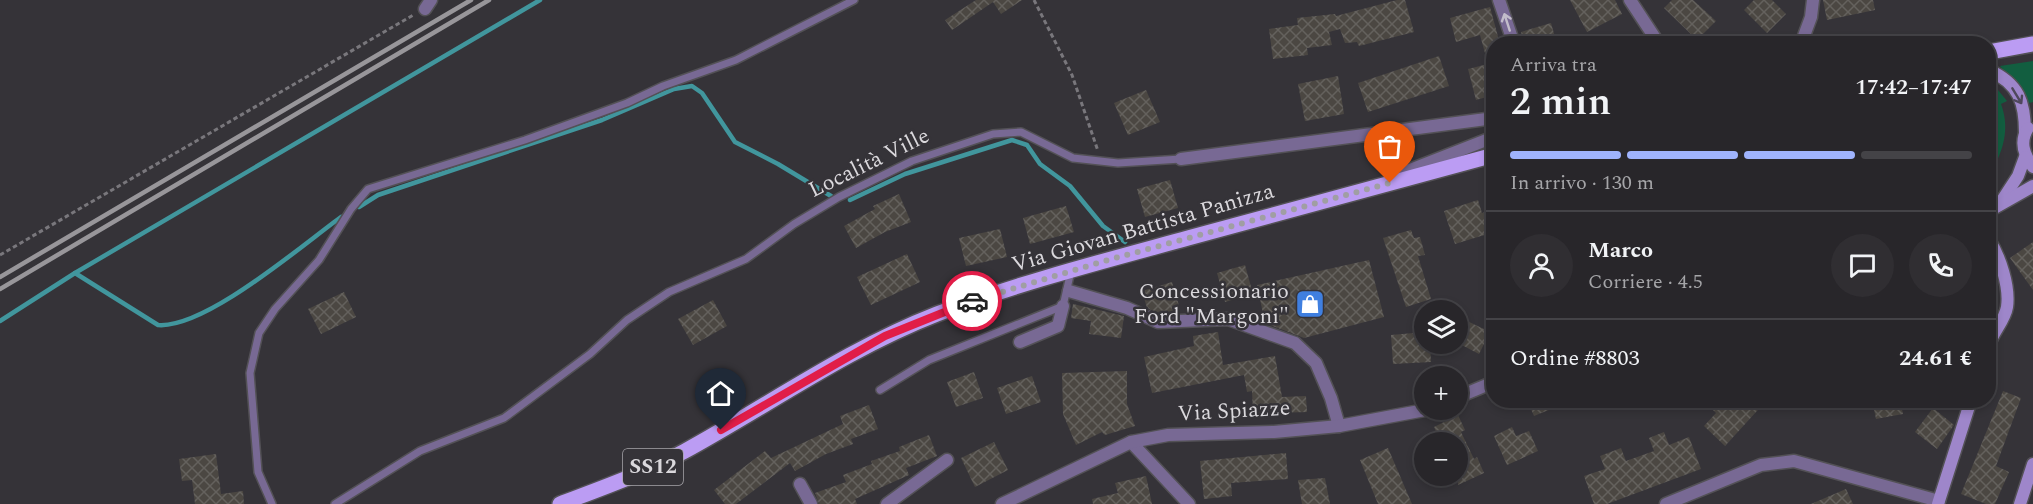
<!DOCTYPE html>
<html lang="it">
<meta charset="utf-8">
<style>
:root{--surface:#28262a;--page:#302e32;--text:#f1f3f6;--muted:#a5a5a8;--line:#444347;--accent:#9fb3fd}
body{margin:0;font-family:Spectral,serif;background:var(--page);color:var(--text);height:100vh;display:flex;flex-direction:column;font-size:22px;white-space:nowrap}
*{box-sizing:border-box;margin:0}
p{font-size:20px;color:var(--muted)}
.icon{flex:none;width:33px;height:33px;fill:none;stroke:currentColor;stroke-width:2;stroke-linecap:round;stroke-linejoin:round}
.map{position:relative;flex:1;overflow:hidden}
.side{position:absolute;left:1486px;top:36px;width:510px;height:372px;display:flex;flex-direction:column;background:var(--surface);border-radius:24px;box-shadow:0 3px 9px #0003,0 0 0 2px var(--line)}
.side>*{flex:none}
.tools{position:absolute;left:1414px;top:300px;display:grid;gap:12px}
.tools a{display:grid;place-items:center;width:54px;height:54px;border-radius:50%;background:var(--surface);box-shadow:0 3px 9px #0003,0 0 0 2px var(--line);font-size:30px}
.pin{position:absolute;display:grid;place-items:center;width:51px;height:51px;color:#fff;margin:-62px -26px;border-radius:50% 50% 50% 0;rotate:-45deg;box-shadow:0 0 6px #0007}
.pin .icon{rotate:45deg}
.courier{position:absolute;display:grid;place-items:center;width:60px;height:60px;margin:-30px;border:4px solid #e11d48;border-radius:50%;background:#fff;color:#222;box-shadow:0 2px 8px #0007}
.head em{font-style:normal;font-weight:600}
.head div{display:flex;flex-direction:column-reverse}
.head{display:flex;align-items:center;justify-content:space-between;height:102px;padding:0 24px}
h1{font-size:39px;font-weight:600;line-height:45px}
.bar{display:grid;grid-template-columns:repeat(4,1fr);gap:9px 6px;align-content:center;height:72px;padding:0 24px}
.bar i{height:8px;border-radius:4px;background:var(--line)}
.bar .selected{background:var(--accent)}
.bar p{grid-column:span 4}
.line{display:flex;align-items:center;gap:15px;padding:0 24px;border-top:2px solid var(--line)}
.line div{flex:1}
.round{display:grid;place-items:center;flex:none;width:63px;height:63px;border-radius:32px;background:var(--page)}
.map>svg:first-child{display:block}
.grass{fill:#125e40}
.lines{fill:none;stroke-linecap:round;stroke-linejoin:round}
.stream{stroke:#41969d;stroke-width:4.5}
.building{fill:url(#building-cross-hatch)}
.lane-casing{stroke:#535156;stroke-width:10}
.street-casing{stroke:#535156;stroke-width:15}
.secondary-casing{stroke:#535156;stroke-width:15}
.primary-casing{stroke:#535156;stroke-width:18}
.path{stroke:#79777c;stroke-width:3;stroke-dasharray:4.5 3;stroke-linecap:butt}
.lane{stroke:#786994;stroke-width:7}
.street{stroke:#786994;stroke-width:12}
.secondary{stroke:#9e86ca;stroke-width:12}
.primary{stroke:#bb9cf3;stroke-width:15}
.rail{stroke:#98969a;stroke-width:4.5}
.oneway{stroke:#c2bcca}
.oneway2{stroke:#4f485c}
.done{stroke:#a09ea3;stroke-width:6;stroke-dasharray:0 10.8}
.route{stroke:#e11d48;stroke-width:8}
.labels{text-anchor:middle;dominant-baseline:central;stroke-width:5;stroke-linejoin:round;paint-order:stroke}
.shield{fill:#353338;stroke:#a8a6ab;stroke-width:1.5}
.shield-label{font-size:21px;font-weight:bold;fill:#dad8dc}
.street-label{font-size:22px;fill:#dad8dc;stroke:#353338}
.poi-label{font-size:22px;fill:#dad8dc;stroke:#353338;text-anchor:end}
</style>
<div class="map">
<svg width="2033" height="504" viewBox="0 0 2033 504">
<defs>
<pattern id="building-cross-hatch" width="8" height="8" patternUnits="userSpaceOnUse" patternTransform="scale(1.5)"><rect width="8" height="8" fill="#4b4742"/><path d="M0 0l8 8M0 8l8-8" fill="none" stroke="#64615d"/></pattern>
</defs>
<rect width="100%" height="100%" fill="#353338"/>
<g class="grass">
<path d="M2033 61V102L2026 104 2000 66Z"/>
<path d="M1989 85 1998 90 2007 101 2001 104C2009 126 2005 145 1995 165L1989 137Z"/>
</g>
<g class="lines">
<g class="stream">
<path d="M850 200 905 174 1012 140 1027 145 1040 164 1070 186 1103 226 1125 242"/>
<path d="M359 207 378 195 602 120 674 89 692 86 702 93 735 142 778 164 831 196"/>
<path d="M75 273 158 325C205 329 301 246 341 217"/>
<path d="M0 321 75 273 540 0"/>
</g>
</g>
<g class="building">
<path d="M976 0H1022L1001 14 993 2 952 30 945 20Z"/>
<path d="M1397 0H1405L1414 32 1359 46 1357 42 1345 43 1340 29 1329 32 1332 45 1307 48 1308 55 1273 59 1269 29 1298 25 1297 18 1335 14 1336 16Z"/>
<path d="M1570 0H1615L1622 14 1587 32Z"/>
<path d="M1672 0H1693L1716 21 1697 40 1664 8Z"/>
<path d="M1754 0H1772L1786 14 1767 33 1744 10Z"/>
<path d="M1823 0H1873L1875 10 1827 20Z"/>
<path d="M1490 7 1500 44H1494V95L1476 100 1468 69 1488 64 1480 35 1456 42 1450 18Z"/>
<path d="M1551 23 1557 44H1524L1521 32Z"/>
<path d="M1439 56 1449 86 1368 112 1358 83Z"/>
<path d="M1338 76 1344 114 1305 121 1298 84Z"/>
<path d="M1146 90 1160 122 1128 135 1114 103Z"/>
<path d="M1170 180 1178 208 1145 217 1137 189Z"/>
<path d="M899 194 911 222 885 232 856 248 844 226 875 209 873 206Z"/>
<path d="M1478 200 1482 213 1488 211 1494 232 1455 244 1444 211Z"/>
<path d="M1066 206 1074 232 1030 244 1023 218Z"/>
<path d="M1000 229 1007 257 966 266 959 238Z"/>
<path d="M1411 230 1414 238 1420 237 1425 255 1418 256 1431 299 1406 307 1383 238Z"/>
<path d="M2033 242V290L2010 258Z"/>
<path d="M907 254 920 282 871 305 857 277Z"/>
<path d="M1369 260 1384 317 1304 338 1265 323 1257 285Z"/>
<path d="M1245 265 1253 294 1225 302 1217 273Z"/>
<path d="M1172 282 1180 309 1160 314 1147 308 1142 291Z"/>
<path d="M344 292 356 317 321 334 308 309Z"/>
<path d="M713 300 727 326 693 345 678 319Z"/>
<path d="M1073 304 1124 316 1121 338 1089 334 1091 321 1071 318Z"/>
<path d="M1461 318 1490 332 1479 354 1458 343V324Z"/>
<path d="M1218 332 1223 365 1275 356 1282 397 1306 396 1307 412 1253 414 1252 391 1247 392 1244 375 1152 393 1144 357 1194 346 1193 336Z"/>
<path d="M1425 332V344H1430L1431 362 1393 364 1391 335Z"/>
<path d="M1127 371V404L1135 426 1105 435 1102 432 1076 445 1063 414 1062 373Z"/>
<path d="M974 372 983 398 956 407 947 382Z"/>
<path d="M1032 376 1041 402 1006 414 997 388Z"/>
<path d="M2003 391 2021 398 1996 466 2009 472 1995 504H1986L1961 494Z"/>
<path d="M1527 400H1571V401L1534 416Z"/>
<path d="M1703 400H1767L1725 446 1704 426 1716 413Z"/>
<path d="M1872 400H1900L1903 414 1876 419Z"/>
<path d="M869 405 878 429 851 439 853 444 826 454 795 471 790 463 736 504H725L714 490 765 451 771 458 843 424 840 416Z"/>
<path d="M1933 408 1954 425 1937 449 1915 432Z"/>
<path d="M1458 415 1465 430 1461 432 1474 459 1477 457 1484 473 1458 485V442H1441L1434 427Z"/>
<path d="M1512 427 1516 436 1529 431 1538 451 1507 465 1494 436Z"/>
<path d="M1664 432 1669 445 1689 437 1701 469 1607 504H1594L1584 476 1605 469 1600 456 1621 448 1626 461 1654 451 1649 438Z"/>
<path d="M929 435 937 456 906 468 909 475 855 499 857 504H819L815 493 846 482 843 475 872 464 871 461 900 451 899 447Z"/>
<path d="M994 442 1008 470 975 487 961 458Z"/>
<path d="M1388 448 1412 504H1378L1360 460Z"/>
<path d="M1286 453 1288 479 1231 483 1232 496 1204 499 1200 461Z"/>
<path d="M216 454 221 494 243 491 244 504H195L192 480 182 481 179 459Z"/>
<path d="M1146 476 1152 504H1093L1092 499 1118 493 1115 483Z"/>
<path d="M1325 478 1330 504H1302L1298 480Z"/>
<path d="M1846 489 1853 504H1811Z"/>
</g>
<g class="lines">
<g class="lane-casing">
<g id="lane">
<path d="M880 390 929 360 1063 306 1071 271"/>
<path d="M272 504 258 472 250 373 259 333 275 309 319 260 351 209 368 189 525 140 627 103 663 86 736 60 854 0"/>
<path d="M335 504 420 451 504 418 590 354 627 320 669 292 746 259 794 224 839 197 912 161 993 134 1021 132 1073 158 1118 163 1181 159"/>
</g>
</g>
<g class="street-casing">
<g id="street">
<path d="M1499 0 1514 44"/>
<path d="M1630 0 1659 44"/>
<path d="M425 9 431 0"/>
<path d="M1801 44 1811 17 1813 0"/>
<path d="M1181 159 1494 118"/>
<path d="M1392 177 1494 137"/>
<path d="M1069 291 1127 308 1158 322 1228 319 1295 343 1316 363 1331 398 1339 426"/>
<path d="M1020 342 1058 326 1063 306"/>
<path d="M1458 397 1494 382"/>
<path d="M1830 400 1831 402"/>
<path d="M1131 442 1189 504"/>
<path d="M800 484 811 504"/>
<path d="M887 504 947 460"/>
<path d="M1002 504 1131 442 1168 435 1274 432 1339 426 1425 410"/>
<path d="M1666 504 1761 465 1794 461 1939 501"/>
</g>
</g>
<g class="secondary-casing">
<g id="secondary">
<path d="M1989 70C2019 84 2025 102 2025 133"/>
<path d="M2028 128C2019 142 2024 155 2033 167"/>
<path d="M1999 205 2018 176 2025 157"/>
<path d="M1989 211 2033 186"/>
<path d="M1989 240C2000 256 2010 287 2007 307 2005 320 1993 332 1989 345"/>
<path d="M1938 504 1971 400"/>
<path d="M2020 504 2033 464"/>
</g>
</g>
<g class="primary-casing">
<g id="primary">
<path d="M1989 52 2033 44"/>
<path d="M560 504C602 488 645 473 685 451 769 405 847 349 937 314 1018 283 1104 261 1188 238 1290 211 1392 183 1494 155"/>
</g>
</g>
<g class="path">
<path d="M1034 0 1072 75 1098 151"/>
<path d="M0 255 415 14"/>
</g>
<use href="#lane" class="lane"/>
<use href="#street" class="street"/>
<use href="#secondary" class="secondary"/>
<use href="#primary" class="primary"/>
<g class="rail">
<path d="M0 277 471 0"/>
<path d="M0 289 489 0"/>
</g>
</g>
<defs><path id="oneway-shaft" d="M-6 0H5M1.5-3L5.5 0L1.5 3" fill="none" stroke-width="1.6" stroke-linecap="round" stroke-linejoin="round" transform="scale(1.5)"/></defs>
<use class="oneway" href="#oneway-shaft" transform="translate(1507 22) rotate(-108)"/>
<use class="oneway2" href="#oneway-shaft" transform="translate(2017 96) rotate(59)"/>
<g class="lines">
<path class="done" d="M972 301 1108 260 1390 183"/>
<path class="route" d="M721 430 885 336 972 301"/>
</g>
<defs>
<g id="shop-square" transform="scale(1.5)"><rect x="-9" y="-9" width="18" height="18" rx="4" fill="#3f7fe0" stroke="#353338"/><path d="M-5-2.5h2.3a2.7 3.5 0 0 1 5.4 0H5L5.5 6h-11ZM-1.5-2.5h3a1.5 2.3 0 0 0-3 0Z" fill="#fff"/></g>
</defs>
<g fill-rule="evenodd">
<use href="#shop-square" x="1310" y="304"/>
</g>
<g class="labels">
<rect class="shield" x="623" y="449" width="60" height="36" rx="4.5"/>
<g class="shield-label">
<text x="653" y="467">SS12</text>
</g>
<g class="street-label">
<text transform="translate(869 163) rotate(-26)">Località Ville</text>
<text transform="translate(1143 228) rotate(-16)">Via Giovan Battista Panizza</text>
<text transform="translate(1234 411) rotate(-3)">Via Spiazze</text>
</g>
<g class="poi-label">
<text x="1289" y="291">Concessionario<tspan x="1289" dy="25">Ford "Margoni"</tspan></text>
</g>
</g>
</svg>
<div class="tools">
<a><svg class="icon" aria-label="layers" viewBox="0 0 24 24"><path d="M12 4l9 5-9 5-9-5zM3 14l9 5 9-5"/></svg></a>
<a>+</a>
<a>−</a>
</div>
<div class="pin" style="left:1390px;top:183px;background:#ea580c"><svg class="icon" aria-label="bag" viewBox="0 0 24 24"><path d="M5 8h14l-1 12H6zM9 8a3 3 0 0 1 6 0"/></svg></div>
<div class="pin" style="left:721px;top:430px;background:#1f2937"><svg class="icon" aria-label="home" viewBox="0 0 24 24"><path d="M3 11l9-7 9 7M6 9v11h12V9"/></svg></div>
<div class="courier" style="left:972px;top:301px"><svg class="icon" aria-label="car" viewBox="0 0 24 24"><path d="M5 17H2v-5l4-1 3-4h7l3 4 3 1v5h-3M9 17h6M6 11h13"/><circle cx="7" cy="17" r="2"/><circle cx="17" cy="17" r="2"/></svg></div>
<section class="side">
<div class="head"><div><h1>2 min</h1><p>Arriva tra</p></div><em>17:42–17:47</em></div>
<div class="bar"><i class="selected"></i><i class="selected"></i><i class="selected"></i><i></i><p>In arrivo · 130 m</p></div>
<div class="line" style="height:108px"><a class="round"><svg class="icon" aria-label="person" viewBox="0 0 24 24"><circle cx="12" cy="8" r="4"/><path d="M4 21q1-7 8-7t8 7"/></svg></a><div><b>Marco</b><p>Corriere · 4.5</p></div><a class="round"><svg class="icon" aria-label="chat" viewBox="0 0 24 24"><path d="M4 5h16v11H9l-5 4z"/></svg></a><a class="round"><svg class="icon" aria-label="phone" viewBox="0 0 24 24"><path d="M5 4h4l2 5-3 2q2 4 5 5l2-3 5 2v4C11 20 4 13 5 4z"/></svg></a></div>
<div class="line" style="height:78px"><div>Ordine #8803</div><b>24.61 €</b></div>
</section>
</div>
